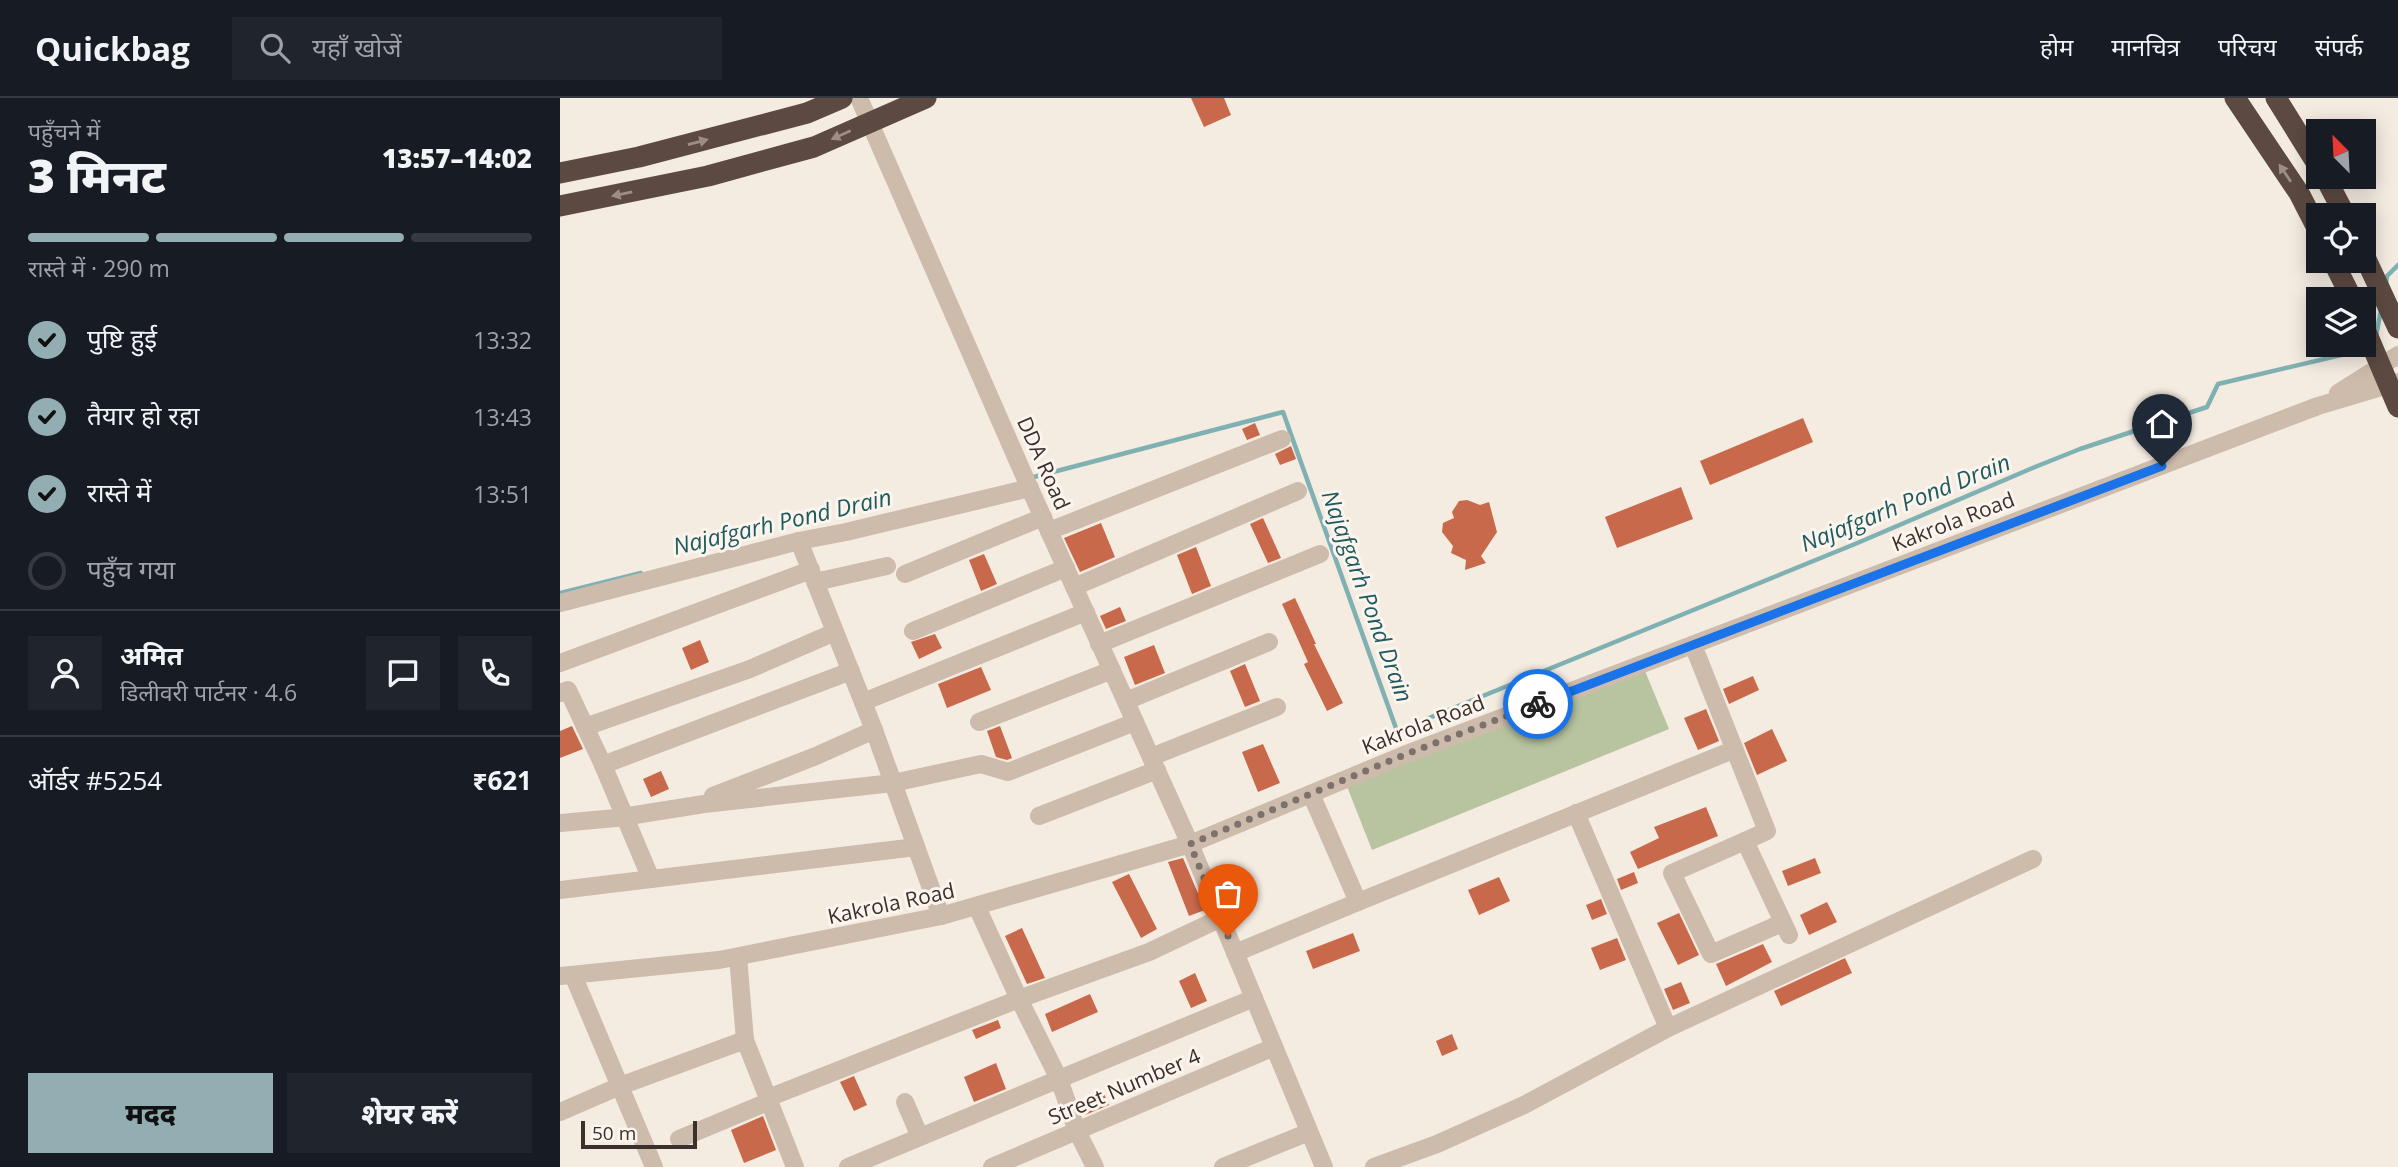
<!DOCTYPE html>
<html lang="hi">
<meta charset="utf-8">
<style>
:root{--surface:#171b24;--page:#20242c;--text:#f1f3f6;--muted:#9ea1a6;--line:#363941;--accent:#92aeb2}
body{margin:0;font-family:"Open Sans","Noto Sans Devanagari",sans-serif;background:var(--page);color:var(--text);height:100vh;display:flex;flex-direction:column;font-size:26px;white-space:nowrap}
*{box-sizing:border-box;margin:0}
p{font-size:23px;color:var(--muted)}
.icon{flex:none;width:38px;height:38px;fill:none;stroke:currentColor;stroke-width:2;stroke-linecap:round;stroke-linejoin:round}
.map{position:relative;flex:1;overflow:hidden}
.panel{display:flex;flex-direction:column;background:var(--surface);width:560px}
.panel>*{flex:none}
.needle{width:46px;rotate:336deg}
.fabs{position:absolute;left:1746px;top:21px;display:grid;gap:14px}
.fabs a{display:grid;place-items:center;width:70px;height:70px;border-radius:0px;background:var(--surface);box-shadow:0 4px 18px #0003;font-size:35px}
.scale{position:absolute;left:21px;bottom:18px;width:116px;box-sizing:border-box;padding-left:7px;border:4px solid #3b302b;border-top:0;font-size:19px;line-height:24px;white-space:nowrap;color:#3b302b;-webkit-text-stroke:5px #fbf5ee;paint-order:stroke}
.pin{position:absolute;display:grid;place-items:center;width:60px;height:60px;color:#fff;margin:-72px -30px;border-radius:50% 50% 50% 0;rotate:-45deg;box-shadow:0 0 7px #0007}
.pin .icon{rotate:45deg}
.courier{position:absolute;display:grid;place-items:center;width:70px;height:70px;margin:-35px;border:5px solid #1a73e8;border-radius:50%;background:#fff;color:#222;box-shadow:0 2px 9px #0007}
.summary em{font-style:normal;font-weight:800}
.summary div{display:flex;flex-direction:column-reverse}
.summary{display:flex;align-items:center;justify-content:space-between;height:119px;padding:0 28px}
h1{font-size:46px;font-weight:800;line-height:52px}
.bar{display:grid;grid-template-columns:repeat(4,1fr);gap:10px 7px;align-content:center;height:84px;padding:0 28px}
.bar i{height:9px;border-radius:5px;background:var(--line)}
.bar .on{background:var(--accent)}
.bar p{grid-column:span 4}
.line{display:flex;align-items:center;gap:18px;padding:0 28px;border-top:2px solid var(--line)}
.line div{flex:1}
.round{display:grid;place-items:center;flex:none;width:74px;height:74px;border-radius:0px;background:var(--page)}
ol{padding:0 28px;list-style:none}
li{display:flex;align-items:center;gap:21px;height:77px}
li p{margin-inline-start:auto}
li .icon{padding:7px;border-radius:50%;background:var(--accent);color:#111;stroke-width:4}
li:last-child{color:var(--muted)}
li i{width:38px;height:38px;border:4px solid var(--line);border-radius:50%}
.primary-button{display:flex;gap:14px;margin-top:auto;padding:14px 28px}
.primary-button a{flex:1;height:80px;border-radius:0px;background:var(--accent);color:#111;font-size:28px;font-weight:800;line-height:80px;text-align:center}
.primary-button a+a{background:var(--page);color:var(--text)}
header{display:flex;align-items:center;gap:42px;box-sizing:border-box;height:98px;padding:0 35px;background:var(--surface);border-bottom:2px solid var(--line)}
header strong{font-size:33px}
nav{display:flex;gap:38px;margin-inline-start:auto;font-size:24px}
.search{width:490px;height:63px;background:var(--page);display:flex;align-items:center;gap:18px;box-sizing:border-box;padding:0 24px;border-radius:0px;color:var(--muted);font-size:26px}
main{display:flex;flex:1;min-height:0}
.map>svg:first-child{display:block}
.green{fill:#b8c4a0}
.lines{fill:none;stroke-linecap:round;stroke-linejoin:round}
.stream{stroke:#7fb0b2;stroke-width:4.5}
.building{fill:#c8694b}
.minor{stroke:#cdbbac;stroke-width:18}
.highway{stroke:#5c4a42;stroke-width:21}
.highway-bridge{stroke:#5c4a42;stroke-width:21}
.oneway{fill:#9c8e87}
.done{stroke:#7c716b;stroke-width:7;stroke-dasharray:0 12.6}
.route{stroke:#1a73e8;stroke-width:9}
.labels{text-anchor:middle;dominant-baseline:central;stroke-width:6;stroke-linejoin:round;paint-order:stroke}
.street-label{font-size:21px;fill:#3b302b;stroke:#fbf5ee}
.water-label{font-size:23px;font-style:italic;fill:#1f5a5e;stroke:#fbf5ee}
</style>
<header>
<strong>Quickbag</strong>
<div class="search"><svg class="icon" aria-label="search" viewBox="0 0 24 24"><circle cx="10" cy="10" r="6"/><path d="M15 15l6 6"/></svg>यहाँ खोजें</div>
<nav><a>होम</a><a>मानचित्र</a><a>परिचय</a><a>संपर्क</a></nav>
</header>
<main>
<section class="panel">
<div class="summary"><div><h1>3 मिनट</h1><p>पहुँचने में</p></div><em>13:57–14:02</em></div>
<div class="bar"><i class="on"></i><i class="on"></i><i class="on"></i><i></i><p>रास्ते में · 290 m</p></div>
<ol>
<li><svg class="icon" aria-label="check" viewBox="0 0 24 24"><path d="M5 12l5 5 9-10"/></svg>पुष्टि हुई<p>13:32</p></li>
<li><svg class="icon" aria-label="check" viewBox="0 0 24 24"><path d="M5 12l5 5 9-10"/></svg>तैयार हो रहा<p>13:43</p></li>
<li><svg class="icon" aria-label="check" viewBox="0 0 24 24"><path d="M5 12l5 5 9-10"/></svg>रास्ते में<p>13:51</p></li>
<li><i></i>पहुँच गया</li>
</ol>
<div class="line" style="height:126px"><a class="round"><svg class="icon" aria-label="person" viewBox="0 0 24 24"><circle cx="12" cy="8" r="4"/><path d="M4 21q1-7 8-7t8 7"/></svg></a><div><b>अमित</b><p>डिलीवरी पार्टनर · 4.6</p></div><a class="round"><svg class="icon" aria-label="chat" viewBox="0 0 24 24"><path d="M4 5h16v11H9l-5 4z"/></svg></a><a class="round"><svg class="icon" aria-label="phone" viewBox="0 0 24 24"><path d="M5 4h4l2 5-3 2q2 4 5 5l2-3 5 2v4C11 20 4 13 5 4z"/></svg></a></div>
<div class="line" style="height:91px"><div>ऑर्डर #5254</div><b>₹621</b></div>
<div class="primary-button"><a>मदद</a><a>शेयर करें</a></div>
</section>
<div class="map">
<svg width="1838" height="1069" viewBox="0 0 1838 1069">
<rect width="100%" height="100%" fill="#f4ebe1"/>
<path class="green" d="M1085 573 1109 631 812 752 786 686Z"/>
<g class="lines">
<g class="stream">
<path d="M1826 186 1827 178 1838 167"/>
<path d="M1816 238 1821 212"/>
<path d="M470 380 723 314 837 633 1295 446 1475 369 1520 351 1647 309 1658 286 1807 251"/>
<path d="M0 495 81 475"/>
</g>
</g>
<g class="building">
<path d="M631 0H664L671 17 644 29Z"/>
<path d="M1243 320 1253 344 1150 387 1140 363Z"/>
<path d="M695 325 700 337 687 342 682 331Z"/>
<path d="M731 348 736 361 720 367 715 356Z"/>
<path d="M1121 389 1133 421 1057 450 1045 419Z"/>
<path d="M907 402 920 407 929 404 937 434 921 458 926 465 905 472 906 462 891 455 893 448 882 434 883 425 894 420 892 414 899 403Z"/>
<path d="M703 420 721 460 708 465 690 426Z"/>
<path d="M541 425 555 459 520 474 504 440Z"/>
<path d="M636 449 651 488 632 496 617 457Z"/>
<path d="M424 456 437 486 421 493 409 462Z"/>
<path d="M735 500 756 546H754L783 605 767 613 744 566 748 564 722 506Z"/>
<path d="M560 509 566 523 546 531 540 518Z"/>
<path d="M375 536 382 550 359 561 351 544Z"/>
<path d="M140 542 149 564 131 572 122 550Z"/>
<path d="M594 547 605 575 575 587 564 559Z"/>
<path d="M685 566 700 603 685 609 670 573Z"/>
<path d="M421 569 431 592 387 610 378 586Z"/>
<path d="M1193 578 1199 592 1169 606 1163 591Z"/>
<path d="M1146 611 1159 643 1138 652 1124 620Z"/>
<path d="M12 628 23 651 0 660V633Z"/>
<path d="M440 628 452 660 447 662 436 659 427 633Z"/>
<path d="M1212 631 1227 663 1197 677 1184 645Z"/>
<path d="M703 646 720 685 698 694 682 654Z"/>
<path d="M101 673 109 691 91 699 83 681Z"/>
<path d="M1146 709 1158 738 1078 771 1070 754 1099 740 1094 729Z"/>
<path d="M623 760 645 812 629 818 608 764Z"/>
<path d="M1255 760 1261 775 1228 788 1222 773Z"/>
<path d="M1074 774 1078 785 1061 792 1057 781Z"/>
<path d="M569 776 597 831 581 840 552 784Z"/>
<path d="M939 779 950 803 919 817 908 792Z"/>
<path d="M1041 801 1047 816 1032 822 1026 807Z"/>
<path d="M1267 804 1277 824 1249 837 1240 817Z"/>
<path d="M1119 815 1139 857 1118 867 1097 825Z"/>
<path d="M462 830 485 880 467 886 445 838Z"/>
<path d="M793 835 800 853 753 871 746 853Z"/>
<path d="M1057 840 1066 862 1040 872 1031 850Z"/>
<path d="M1203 846 1212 864 1166 888 1156 866Z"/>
<path d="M1285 860 1292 875 1221 908 1214 893Z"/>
<path d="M635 875 647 903 631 910 619 883Z"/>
<path d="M1121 884 1130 905 1113 912 1104 891Z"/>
<path d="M530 896 538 914 492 934 485 916Z"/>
<path d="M438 922 441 930 416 941 412 932Z"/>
<path d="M892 936 898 951 882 958 876 943Z"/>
<path d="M436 965 446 991 414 1004 404 979Z"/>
<path d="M294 978 307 1007 294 1013 280 984Z"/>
<path d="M544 996 549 1007 525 1017 520 1007Z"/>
<path d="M203 1018 216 1052 184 1065 171 1032Z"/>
</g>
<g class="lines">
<g class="minor">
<path d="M299 0 466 382 630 746 764 1069"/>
<path d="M1778 295 1838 257"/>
<path d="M489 433 722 341"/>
<path d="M239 443 314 632 381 818"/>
<path d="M345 476 483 419"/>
<path d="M255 484 327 468"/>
<path d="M514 489 738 393"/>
<path d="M0 505 239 443 286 434 470 390"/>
<path d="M353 533 506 470"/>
<path d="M539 546 760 456"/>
<path d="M1133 547 1207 733 1185 743 1229 837"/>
<path d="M0 565 251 472"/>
<path d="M0 595 8 592 43 667 291 573"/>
<path d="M566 603 709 544"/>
<path d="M303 604 526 514"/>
<path d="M419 624 552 572"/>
<path d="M25 629 190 571 275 534"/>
<path d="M591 659 717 609"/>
<path d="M43 667 91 781"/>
<path d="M751 696 798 804 1173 652"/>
<path d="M153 698 256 658 314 632"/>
<path d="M1016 715 1108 930 1473 761"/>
<path d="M479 718 597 672"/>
<path d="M0 725 56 720 144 706 333 685 421 666 448 674 575 624"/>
<path d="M1185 743 1112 775 1151 856 1222 825"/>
<path d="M0 792 356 749"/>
<path d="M417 809 459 901 589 854 661 820"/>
<path d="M675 855 798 804"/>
<path d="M13 877 94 1069"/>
<path d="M0 878 159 862 381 818 630 746 844 657 1758 308 1838 284"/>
<path d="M185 942 235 1069"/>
<path d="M208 1000 459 901 499 981 517 1033 535 1069"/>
<path d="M345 1004 360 1039"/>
<path d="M0 1014 60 988 185 942 178 859"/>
<path d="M119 1041 210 1003"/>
<path d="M288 1069 694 900"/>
<path d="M432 1069 714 949"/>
<path d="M663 1069 749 1034"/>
<path d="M814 1069 877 1046 964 1007 1108 930"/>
</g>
<g class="highway">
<path d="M1675 0 1739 95 1759 134"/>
<path d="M1716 0 1759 69"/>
<path d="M0 75 79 59 247 15 282 0"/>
<path d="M1765 79 1785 117"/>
<path d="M1804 157 1838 230"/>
<path d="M1773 163 1792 201"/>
</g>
<g class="highway-bridge">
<path d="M0 108 148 78 254 49 366 0"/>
<path d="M1804 229 1838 309"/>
</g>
</g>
<defs><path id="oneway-solid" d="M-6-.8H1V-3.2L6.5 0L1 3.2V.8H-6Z" transform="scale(1.75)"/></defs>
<g class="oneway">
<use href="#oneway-solid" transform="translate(281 37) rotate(156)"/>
<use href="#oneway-solid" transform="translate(138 44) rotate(-15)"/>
<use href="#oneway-solid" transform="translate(1725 75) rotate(-124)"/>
<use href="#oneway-solid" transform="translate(62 96) rotate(168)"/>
</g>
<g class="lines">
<path class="done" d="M668 838 630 746 844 657 978 606"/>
<path class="route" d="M978 606 1602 368"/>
</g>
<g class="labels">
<g class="street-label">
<text transform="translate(484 365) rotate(66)">DDA Road</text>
<text transform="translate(1393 423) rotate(-21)">Kakrola Road</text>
<text transform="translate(863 626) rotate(-21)">Kakrola Road</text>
<text transform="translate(331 805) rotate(-12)">Kakrola Road</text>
<text transform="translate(564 988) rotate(-23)">Street Number 4</text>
</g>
<g class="water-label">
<text transform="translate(1345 404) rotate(-22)">Najafgarh Pond Drain</text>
<text transform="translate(222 423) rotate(-13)">Najafgarh Pond Drain</text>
<text transform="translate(808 498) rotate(70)">Najafgarh Pond Drain</text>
</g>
</g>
</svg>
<div class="fabs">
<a><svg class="needle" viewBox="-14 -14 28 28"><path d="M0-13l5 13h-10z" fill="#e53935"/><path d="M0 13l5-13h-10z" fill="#9ea1a6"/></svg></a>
<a><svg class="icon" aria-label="locate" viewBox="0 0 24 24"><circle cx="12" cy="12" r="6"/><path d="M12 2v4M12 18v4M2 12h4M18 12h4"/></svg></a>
<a><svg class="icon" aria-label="layers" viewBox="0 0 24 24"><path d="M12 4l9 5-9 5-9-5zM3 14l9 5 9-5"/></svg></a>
</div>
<div class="scale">50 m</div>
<div class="pin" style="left:668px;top:838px;background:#ea580c"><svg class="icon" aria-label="bag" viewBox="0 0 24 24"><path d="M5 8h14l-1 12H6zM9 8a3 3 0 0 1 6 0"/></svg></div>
<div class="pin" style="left:1602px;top:368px;background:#1f2937"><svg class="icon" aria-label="home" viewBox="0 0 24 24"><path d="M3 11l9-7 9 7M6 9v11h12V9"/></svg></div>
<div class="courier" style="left:978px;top:606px"><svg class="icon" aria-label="bike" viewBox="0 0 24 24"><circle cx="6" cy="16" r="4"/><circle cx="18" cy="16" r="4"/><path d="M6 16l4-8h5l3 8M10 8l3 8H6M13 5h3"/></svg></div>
</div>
</main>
